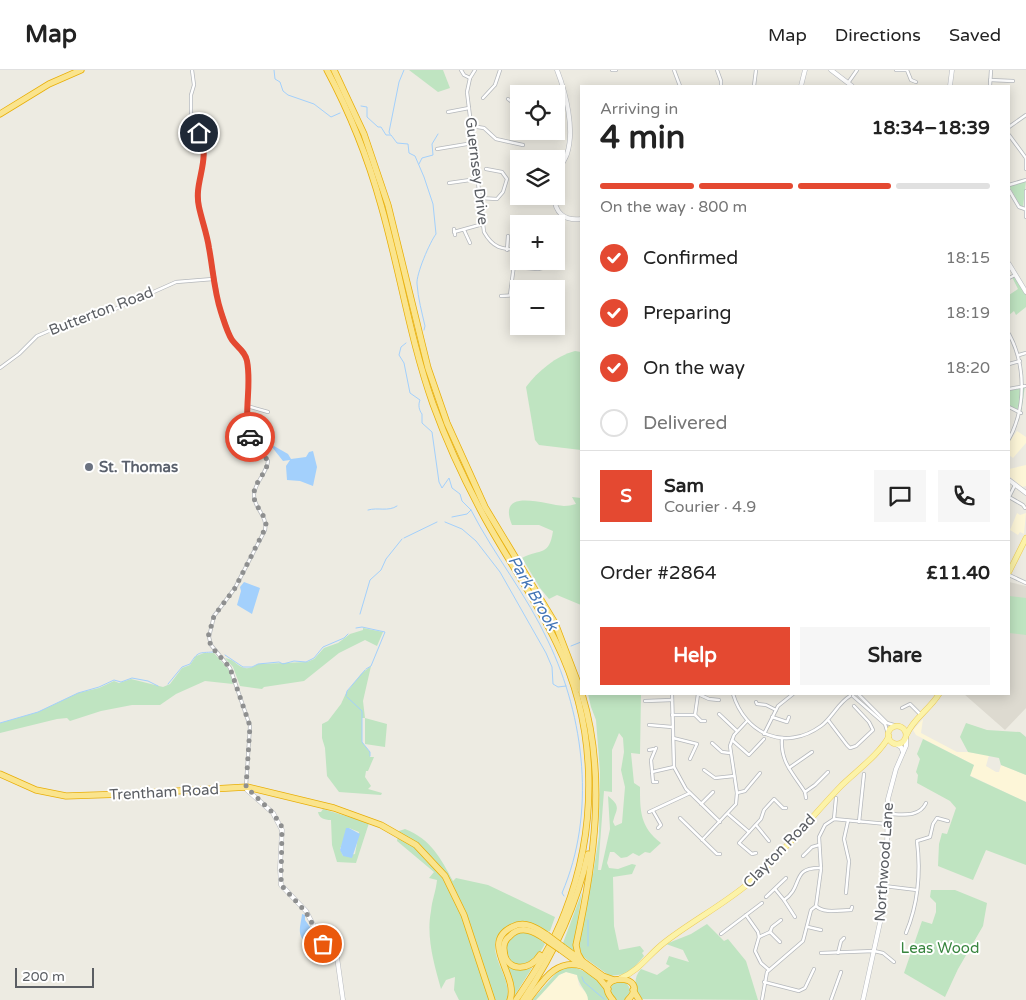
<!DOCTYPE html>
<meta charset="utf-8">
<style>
:root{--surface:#fff;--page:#f6f6f6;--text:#222;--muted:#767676;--line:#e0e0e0;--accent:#e44931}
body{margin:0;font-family:"Varela Round",sans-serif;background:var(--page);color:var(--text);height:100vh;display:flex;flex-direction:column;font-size:19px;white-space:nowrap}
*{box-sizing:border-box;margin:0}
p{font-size:16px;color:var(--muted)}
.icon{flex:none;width:28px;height:28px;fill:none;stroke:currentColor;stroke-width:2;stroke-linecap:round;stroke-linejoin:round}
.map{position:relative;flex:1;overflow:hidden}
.panel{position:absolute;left:580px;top:15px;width:430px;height:610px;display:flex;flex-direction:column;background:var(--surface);border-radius:0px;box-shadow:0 2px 12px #0003}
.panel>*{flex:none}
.controls{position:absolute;left:510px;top:15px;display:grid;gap:10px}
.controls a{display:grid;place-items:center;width:55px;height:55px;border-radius:0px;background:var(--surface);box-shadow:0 2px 12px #0003;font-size:25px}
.scale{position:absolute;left:15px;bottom:12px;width:79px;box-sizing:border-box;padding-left:5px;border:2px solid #5b5e63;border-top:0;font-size:14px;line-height:18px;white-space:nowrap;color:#5b5e63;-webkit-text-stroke:4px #fff;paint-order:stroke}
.pin{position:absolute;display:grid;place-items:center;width:42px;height:42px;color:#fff;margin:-21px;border:2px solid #fff;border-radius:50%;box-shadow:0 1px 5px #0007}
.courier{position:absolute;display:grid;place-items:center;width:50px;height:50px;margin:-25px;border:4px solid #e44931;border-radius:50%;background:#fff;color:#222;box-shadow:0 1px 6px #0007}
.headline em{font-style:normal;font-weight:800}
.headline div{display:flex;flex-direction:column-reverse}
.headline{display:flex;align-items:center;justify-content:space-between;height:85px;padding:0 20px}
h1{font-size:32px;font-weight:800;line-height:38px}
.bar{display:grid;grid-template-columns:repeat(4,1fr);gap:8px 5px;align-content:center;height:60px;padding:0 20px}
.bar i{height:6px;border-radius:4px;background:var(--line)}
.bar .on{background:var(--accent)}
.bar p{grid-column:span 4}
.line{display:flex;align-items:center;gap:12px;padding:0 20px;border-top:1px solid var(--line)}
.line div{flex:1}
.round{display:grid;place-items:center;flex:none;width:52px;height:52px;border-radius:0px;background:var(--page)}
ol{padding:0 20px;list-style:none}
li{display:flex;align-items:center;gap:15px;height:55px}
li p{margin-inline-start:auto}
li .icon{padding:5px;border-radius:50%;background:var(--accent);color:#fff;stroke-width:4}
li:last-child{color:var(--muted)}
li i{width:28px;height:28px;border:2px solid var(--line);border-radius:50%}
.cta{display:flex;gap:10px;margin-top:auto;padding:10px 20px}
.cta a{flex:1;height:58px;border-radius:0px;background:var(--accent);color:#fff;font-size:20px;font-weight:800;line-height:58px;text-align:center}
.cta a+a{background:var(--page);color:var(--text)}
header{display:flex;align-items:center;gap:30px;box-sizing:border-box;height:70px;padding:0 25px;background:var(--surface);border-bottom:1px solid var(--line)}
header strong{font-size:24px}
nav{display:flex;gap:28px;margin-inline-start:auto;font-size:18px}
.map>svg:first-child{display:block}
.commercial{fill:#fdf6d8}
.education{fill:#dddad0}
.green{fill:#bfe4c1;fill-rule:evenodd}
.water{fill:#a3d0fc}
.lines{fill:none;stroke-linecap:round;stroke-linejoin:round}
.stream{stroke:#a3d0fc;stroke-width:1}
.street-casing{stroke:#b5b8bc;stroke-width:4}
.secondary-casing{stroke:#b6b9be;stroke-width:5}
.primary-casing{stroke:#edcc5b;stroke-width:6}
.highway-casing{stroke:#e8ae07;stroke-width:7}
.street{stroke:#fff;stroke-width:2.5}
.secondary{stroke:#fff;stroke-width:4}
.primary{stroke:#fcf3a8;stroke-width:5}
.highway{stroke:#fae48d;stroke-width:5.5}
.highway-bridge-casing{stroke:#e8ae07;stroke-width:7;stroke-linecap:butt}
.highway-bridge{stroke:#fae48d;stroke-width:5.5}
.done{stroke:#8e8f8f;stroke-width:5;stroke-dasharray:0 9}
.route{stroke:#e44931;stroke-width:6}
.worship-dot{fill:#6b7280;stroke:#fff;stroke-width:2}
.labels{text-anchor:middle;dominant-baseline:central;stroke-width:4;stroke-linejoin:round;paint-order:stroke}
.street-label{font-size:15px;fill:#5b5e63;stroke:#fff}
.worship-label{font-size:15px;font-weight:bold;fill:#5b616d;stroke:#fff;text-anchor:start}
.park-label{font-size:15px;fill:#38853f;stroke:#fff}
.water-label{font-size:16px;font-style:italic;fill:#4375b6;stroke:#fff}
</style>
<header>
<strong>Map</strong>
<nav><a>Map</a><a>Directions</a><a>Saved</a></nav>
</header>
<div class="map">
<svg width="1026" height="930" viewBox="0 0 1026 930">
<rect width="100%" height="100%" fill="#edebe2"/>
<g class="commercial">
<path d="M1017 361 1026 367V373L1013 388 1009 385V372Z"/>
<path d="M1026 395V416L1022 417 1009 406V399Z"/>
<path d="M1017 443 1020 445 1026 443 1024 464 1020 462 1018 465 1010 460Z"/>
<path d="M923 649 921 663 957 682H968L989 685 986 696 996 702H999L1001 695 1026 705V732L969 705 974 695 916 665 913 660Z"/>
<path d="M566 902 577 905 579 915 588 925V930H536L559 905Z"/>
</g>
<path class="education" d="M1009 512 1026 516V638L1005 660 964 624H1009Z"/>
<g class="green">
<path d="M409 0H443L450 18 438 22Z"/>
<path d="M1026 111 1023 137H1021L1009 116Z"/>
<path d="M1015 205 1026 222V237L1016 245 1014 241 1009 245V225L1018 219 1012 207Z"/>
<path d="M575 281 581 282V380L539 375 535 370 526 317C538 301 556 286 575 281Z"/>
<path d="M1025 316 1021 343 1009 337V319Z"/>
<path d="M572 427 581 428V535L557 525 549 529 540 518 522 488C541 478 549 487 553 461L539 455H512C496 416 546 435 564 436 568 436 572 435 576 434Z"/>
<path d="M1009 526 1026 528V565L1009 563Z"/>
<path d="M363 558 383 562 377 576 365 570 339 583 304 611 264 617 262 619 240 616 233 597 225 588C238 589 240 606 258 594L307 592 314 589 324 578 338 573 350 564 363 560Z"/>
<path d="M204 583H214L229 600 233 614 205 611 176 624 160 635H132L101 641 70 651 67 648 57 649 0 663V653L38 642 78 623 99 618 114 611 119 613 131 609 163 617 170 614 182 598 190 595 196 586Z"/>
<path d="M371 596 363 631 365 648 387 654 385 677 365 674V648H362V672L370 682V687H374L368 701H366L365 707 371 716 368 719 382 723 381 725 339 722 327 706 325 678 322 668V654L328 651 341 634 346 623 361 604Z"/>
<path d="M588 624H641L640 684 631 683 634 713 640 717C640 741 640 757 661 773L650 783 645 782 639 786 633 783 627 787 621 788 614 782H610L607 793 609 798 618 799 632 794 636 795 632 804 613 807 614 856 619 880 640 876 644 881 642 883 644 886 631 901 625 904 610 906 582 886 579 874 590 803 593 804 599 766 600 702 596 650 591 637ZM619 663 623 668 624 682 621 700 625 717 622 753 615 756 613 752C616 739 622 737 608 726L610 759 601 800H598L604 721 612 722V680Z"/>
<path d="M966 653 987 660 1020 662 1026 667V705L1001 695 999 688 968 682 960 667Z"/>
<path d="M923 669 974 695 970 706 1026 732V795L986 780 973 810 938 796 939 774 942 763 947 764 956 738 950 731 917 713 918 705 916 702 920 689 917 684Z"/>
<path d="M323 739 369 753 356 793 337 792 332 775 331 750C324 750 319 748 318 742H321ZM349 758 359 762 355 784 343 786 340 779Z"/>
<path d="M405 759C431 769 441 789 453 811L456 808 488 815 555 847 550 861 547 862C535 854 521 847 508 856 476 877 514 904 507 930H459L454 920 455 907 446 910 441 919C434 894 426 867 431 841 432 830 436 821 437 810L429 808 434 802 397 771 399 761Z"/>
<path d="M931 820H955L987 833 983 856 958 899 945 927 904 903 922 851 932 854 936 842V833L930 827Z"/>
<path d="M582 822 574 874 576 885 563 873Z"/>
<path d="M707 854 724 871 728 869 746 891 758 930 642 929C634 919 633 908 641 899L657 905 670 896 666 894 669 886 689 892 683 880 666 874 691 864Z"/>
<path d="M522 856 539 864 511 861 506 866 502 884 517 900 532 898 513 928C513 921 514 914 512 907 509 901 505 895 502 889 496 872 506 860 522 856Z"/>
<path d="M525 862 539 868 545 874 536 889 523 897 511 892 506 880 508 870 518 863Z"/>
<path d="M567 896C585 899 605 910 608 930H588C588 922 579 916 577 905L566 902 559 905 536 930H532L559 900Z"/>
<circle cx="620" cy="921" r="10"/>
</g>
<g class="water">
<path d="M274 376 288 384 291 389 306 387 309 382 313 381 317 397 313 416 300 411 287 410 286 396 290 390 283 391 272 377Z"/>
<path d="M244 512 260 518 252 544 237 535 241 521 240 517Z"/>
<path d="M346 758H349L360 764 352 788 343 786 340 780Z"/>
<path d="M302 844 305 845V850L315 864 306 872C296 865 301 855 302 844Z"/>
</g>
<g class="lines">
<g class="stream">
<path d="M274 0 275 9 280 12 283 21 288 25 314 34 331 47 340 43"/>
<path d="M361 36 367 37V47L378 57H381L386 65H391L397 73 408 74 409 83 415 86 424 107 433 134 436 164C430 172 416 204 417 214 418 228 422 243 425 256L424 260"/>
<path d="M390 64 389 62 399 12 404 0"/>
<path d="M419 94 422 88 433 85 432 74 438 64"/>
<path d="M406 273 401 277 399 285 404 293 410 323 420 330C418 335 419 340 422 344V353L432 362 439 412 442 418 449 408 452 418 460 424 462 431 471 440C494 485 527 525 548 571 585 648 596 744 562 823L564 826"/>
<path d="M368 440C378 437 388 442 397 436"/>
<path d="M452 447 467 444 471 440"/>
<path d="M445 452 462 459 476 471 500 502 546 583 552 597 553 614 558 617 566 616"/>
<path d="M404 468 437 452"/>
<path d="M360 544 370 510 381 500 386 489 402 469"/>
<path d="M356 558 362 557 385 562 371 596 366 599"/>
<path d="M571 576 581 572"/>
<path d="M225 585 243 597H252L258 594 279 592 283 594 294 591 306 592 314 588 323 577 344 568 348 564"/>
<path d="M168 614 182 597 190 594C198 581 199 583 213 582"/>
<path d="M346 626 347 621 365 600"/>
<path d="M347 627 362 641V672L370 682V686"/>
<path d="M0 653 38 642 78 623 99 617 114 610 121 612 132 608 148 611 158 616"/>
<path d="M588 850V876"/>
<path d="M582 907 584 912 604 929"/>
</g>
<g class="street-casing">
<g id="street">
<path d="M192 0 194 15 191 25V50L202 70 205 82 199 113V136L209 176 219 235 229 263 232 270 243 281 247 289 249 305 247 346 249 366 268 391C267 403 255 412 254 424 253 438 268 445 265 460L235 518 214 546 209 567 211 575 230 598 250 656 246 716"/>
<path d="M461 0 464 5 470 8"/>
<path d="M475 0 470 8 467 22 484 162C493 178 501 179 519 180"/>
<path d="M612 0H616"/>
<path d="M674 0 680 16"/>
<path d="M717 0 721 11V16"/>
<path d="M896 0H906"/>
<path d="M907 0 911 10 916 12"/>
<path d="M990 10 1013 11"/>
<path d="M848 13 857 0"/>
<path d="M754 16 756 0"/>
<path d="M990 16 991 0"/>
<path d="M483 28 495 15 500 0"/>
<path d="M508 29 519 37"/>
<path d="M556 35 567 33"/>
<path d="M448 42 469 38"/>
<path d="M471 56 484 58 496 69 523 75"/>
<path d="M1009 57 1026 45"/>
<path d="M1009 65 1026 88"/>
<path d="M437 79 473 73"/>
<path d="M1026 88V99"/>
<path d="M449 113 477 109"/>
<path d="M1009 115 1026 110"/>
<path d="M1009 120 1019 137 1025 139"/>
<path d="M1026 121V147"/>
<path d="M480 128 497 129 503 122 507 109 502 102 486 99"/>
<path d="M540 154 541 153"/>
<path d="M555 154 561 145"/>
<path d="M454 159 455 165"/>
<path d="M464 160 470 173"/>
<path d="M454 162 483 154"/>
<path d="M507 180 508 166"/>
<path d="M514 197 538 199 551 196"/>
<path d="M1009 208 1015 205"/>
<path d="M510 225 516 180"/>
<path d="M501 226 519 225"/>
<path d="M1009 264C1026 295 1026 338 1009 369"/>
<path d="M1019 285 1026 283"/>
<path d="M1009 294 1020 291"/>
<path d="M0 298 19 284 37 266 72 251 104 244 176 212 213 209"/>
<path d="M1009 319 1025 316"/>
<path d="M247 336 268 342"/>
<path d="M1009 337 1021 343"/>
<path d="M1009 427 1023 435 1025 438"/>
<path d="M1009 427 1015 415"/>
<path d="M1009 505 1026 513"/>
<path d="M672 624 674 697 686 719 720 752"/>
<path d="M698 624 709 629 719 630"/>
<path d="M733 624C745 664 785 682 821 656 832 648 838 633 850 626"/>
<path d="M858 624 887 653 897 656"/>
<path d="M853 626 885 654 888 664"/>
<path d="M645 631 672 630"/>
<path d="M756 632 757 634 766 635 776 640"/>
<path d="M902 638 910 634 921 645"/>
<path d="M719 644 737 661"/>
<path d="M672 645H695L701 651H705"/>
<path d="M695 645 698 624"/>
<path d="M772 647 787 652 789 647"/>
<path d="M828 650 847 675 850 678 856 676 873 660 869 652 854 636"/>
<path d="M649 655 672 657"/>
<path d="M764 664 778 636 793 624"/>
<path d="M673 668 697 674 690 689"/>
<path d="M782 668C780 692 793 703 805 722L815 715 828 702"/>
<path d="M732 670 749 685 764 669"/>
<path d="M712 673 722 682 730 683"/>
<path d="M656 678 651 690 653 712H657"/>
<path d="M649 680 654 679"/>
<path d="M789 698 812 682"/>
<path d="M704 700 715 708 734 706"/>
<path d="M652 702 674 697"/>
<path d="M805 722 806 728"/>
<path d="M737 723 745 721 760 703"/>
<path d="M701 734 713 722"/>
<path d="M653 741 661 755 658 758"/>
<path d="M649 742 690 723"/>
<path d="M728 744 749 762"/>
<path d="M887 744C902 744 919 748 926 733"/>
<path d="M680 748 717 784H720"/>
<path d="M834 749 836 728"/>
<path d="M859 752 864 704"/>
<path d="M756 755 769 771"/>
<path d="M702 770 736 734 737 723 730 676 734 665 747 651"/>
<path d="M756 783 752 784 739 773 761 749 764 740 774 729 783 738H786"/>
<path d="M803 786 812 777 819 775"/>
<path d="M884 816 917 820"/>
<path d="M775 819 784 830 795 847"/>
<path d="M846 823 849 791 844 769 848 751"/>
<path d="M766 827 786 808"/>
<path d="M784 830C804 817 790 797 821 798"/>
<path d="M816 836C824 844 840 840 851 840L852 837"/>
<path d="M746 845 758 862 759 867 755 881 761 893 768 899"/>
<path d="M808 857 821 860"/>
<path d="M770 862 780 872"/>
<path d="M906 863C918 834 921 803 917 771L930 767 933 754 937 748 948 751"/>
<path d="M721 864 762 833"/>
<path d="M759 867 770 862 772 857 781 850"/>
<path d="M821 883 874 881 883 883 894 892"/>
<path d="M838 883 841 871 844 868"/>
<path d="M764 912 799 921 805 918 814 899"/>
<path d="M762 930 767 902 803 871 811 840 816 836 821 799 819 767 825 755 834 749 887 754"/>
<path d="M831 930 841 902"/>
</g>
</g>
<g class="secondary-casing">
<g id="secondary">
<path d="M831 0 852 16"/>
<path d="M801 16 805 0"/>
<path d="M950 16 952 0"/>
<path d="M556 105C559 98 564 92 567 84 575 60 566 23 557 0"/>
<path d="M554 126C555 143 564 151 581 149"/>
<path d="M1009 194 1026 222"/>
<path d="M1009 410 1026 423"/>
<path d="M896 674 901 677 903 682"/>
<path d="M247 717V720L273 743 282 760 280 798 281 815 306 841 323 874 337 887 343 930"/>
<path d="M863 930 881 848 887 778 888 729 896 699 906 676V667"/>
</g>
</g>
<g class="primary-casing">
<g id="primary">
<path d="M1009 502 1026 468"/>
<circle cx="897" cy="665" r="9"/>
<path d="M907 664C913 649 930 639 939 624"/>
<path d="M621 908C639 901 649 884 665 872 692 851 723 835 749 813 783 784 810 748 841 716 855 702 880 684 889 666"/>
</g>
</g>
<g class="highway-casing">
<g id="highway">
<path d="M327 0C350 43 368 88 381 135 400 201 410 269 433 334 446 370 462 405 480 439 504 485 535 527 557 574 598 657 598 758 565 842 553 874 535 902 516 930"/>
<path d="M334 0 364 64 388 135 428 298 447 353 485 437 555 553 581 621"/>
<path d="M0 44 49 14 81 0"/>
<path d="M0 704 36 720 66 726 125 724 247 717 334 738 381 755 416 775 445 806 464 845 492 930"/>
<path d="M563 877 603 906 614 910"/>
<path d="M561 880 599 908 608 919"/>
<path d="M540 885C530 902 505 902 504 880 503 874 506 869 510 866 521 854 535 862 545 869"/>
<path d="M582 891 578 884 576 875C594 792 607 707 582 624"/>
<path d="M633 920 639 930"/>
<path d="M510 930C519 905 479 873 512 857 525 850 537 858 547 865"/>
<path d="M523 930C554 884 576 838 588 784"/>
<path d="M528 930C543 911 556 888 582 896"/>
<path d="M613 930C588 902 654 903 628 930"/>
</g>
</g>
<use href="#street" class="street"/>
<use href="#secondary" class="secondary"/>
<use href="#primary" class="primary"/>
<use href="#highway" class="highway"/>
<g class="highway-bridge-casing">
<g id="highway-bridge">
<path d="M547 865 563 877"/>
<path d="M545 869 561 880"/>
</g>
</g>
<use href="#highway-bridge" class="highway-bridge"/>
</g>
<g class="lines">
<path class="done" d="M250 367 268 391C267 403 254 412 254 424 253 437 267 444 266 457L235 518 214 546 208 567 211 576 230 598 250 656 246 717 273 743 282 757 281 815 306 842 323 874"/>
<path class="route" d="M199 63C212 91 193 111 199 137 202 151 207 164 209 178 213 199 214 221 221 242 224 251 227 262 232 270 238 278 245 281 247 291 252 317 243 342 250 367"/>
</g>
<circle class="worship-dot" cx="89" cy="397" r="5"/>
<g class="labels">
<g class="street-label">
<text transform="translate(477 101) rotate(83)">Guernsey Drive</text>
<text transform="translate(101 241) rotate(-21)">Butterton Road</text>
<text transform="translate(164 722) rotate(-3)">Trentham Road</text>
<text transform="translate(779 781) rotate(-46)">Clayton Road</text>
<text transform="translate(884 792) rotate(-86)">Northwood Lane</text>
</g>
<g class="worship-label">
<text x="99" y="397">St. Thomas</text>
</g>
<g class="park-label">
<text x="940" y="878">Leas Wood</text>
</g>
<g class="water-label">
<text transform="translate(533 523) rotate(60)">Park Brook</text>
</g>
</g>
</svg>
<div class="controls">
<a><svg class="icon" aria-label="locate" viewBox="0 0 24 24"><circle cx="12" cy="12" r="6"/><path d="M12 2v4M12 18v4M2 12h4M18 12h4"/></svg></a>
<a><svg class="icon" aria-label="layers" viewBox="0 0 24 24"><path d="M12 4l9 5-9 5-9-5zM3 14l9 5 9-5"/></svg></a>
<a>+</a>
<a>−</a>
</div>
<div class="scale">200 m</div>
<div class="pin" style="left:323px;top:874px;background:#ea580c"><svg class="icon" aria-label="bag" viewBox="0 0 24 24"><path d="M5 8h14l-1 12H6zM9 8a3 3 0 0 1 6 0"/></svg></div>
<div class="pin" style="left:199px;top:63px;background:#1f2937"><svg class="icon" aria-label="home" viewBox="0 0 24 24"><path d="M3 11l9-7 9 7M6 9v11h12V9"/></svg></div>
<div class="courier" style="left:250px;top:367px"><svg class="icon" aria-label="car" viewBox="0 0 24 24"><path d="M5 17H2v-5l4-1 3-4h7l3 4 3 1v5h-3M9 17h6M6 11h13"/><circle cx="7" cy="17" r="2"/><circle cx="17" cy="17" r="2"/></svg></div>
<section class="panel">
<div class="headline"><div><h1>4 min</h1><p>Arriving in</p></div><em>18:34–18:39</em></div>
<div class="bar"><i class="on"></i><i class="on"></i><i class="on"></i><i></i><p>On the way · 800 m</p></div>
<ol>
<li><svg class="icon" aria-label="check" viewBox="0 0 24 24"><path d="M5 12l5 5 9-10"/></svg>Confirmed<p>18:15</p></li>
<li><svg class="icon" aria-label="check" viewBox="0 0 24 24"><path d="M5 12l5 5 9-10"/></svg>Preparing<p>18:19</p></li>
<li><svg class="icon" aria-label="check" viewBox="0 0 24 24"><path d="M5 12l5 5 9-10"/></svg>On the way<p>18:20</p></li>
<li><i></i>Delivered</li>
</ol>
<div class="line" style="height:90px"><b class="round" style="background:var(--accent);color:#fff">S</b><div><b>Sam</b><p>Courier · 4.9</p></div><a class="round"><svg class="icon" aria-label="chat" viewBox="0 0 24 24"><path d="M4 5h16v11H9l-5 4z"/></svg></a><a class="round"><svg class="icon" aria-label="phone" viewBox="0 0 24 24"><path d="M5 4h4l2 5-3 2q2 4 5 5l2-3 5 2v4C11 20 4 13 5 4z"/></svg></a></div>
<div class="line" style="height:65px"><div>Order #2864</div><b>£11.40</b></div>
<div class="cta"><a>Help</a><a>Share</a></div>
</section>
</div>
